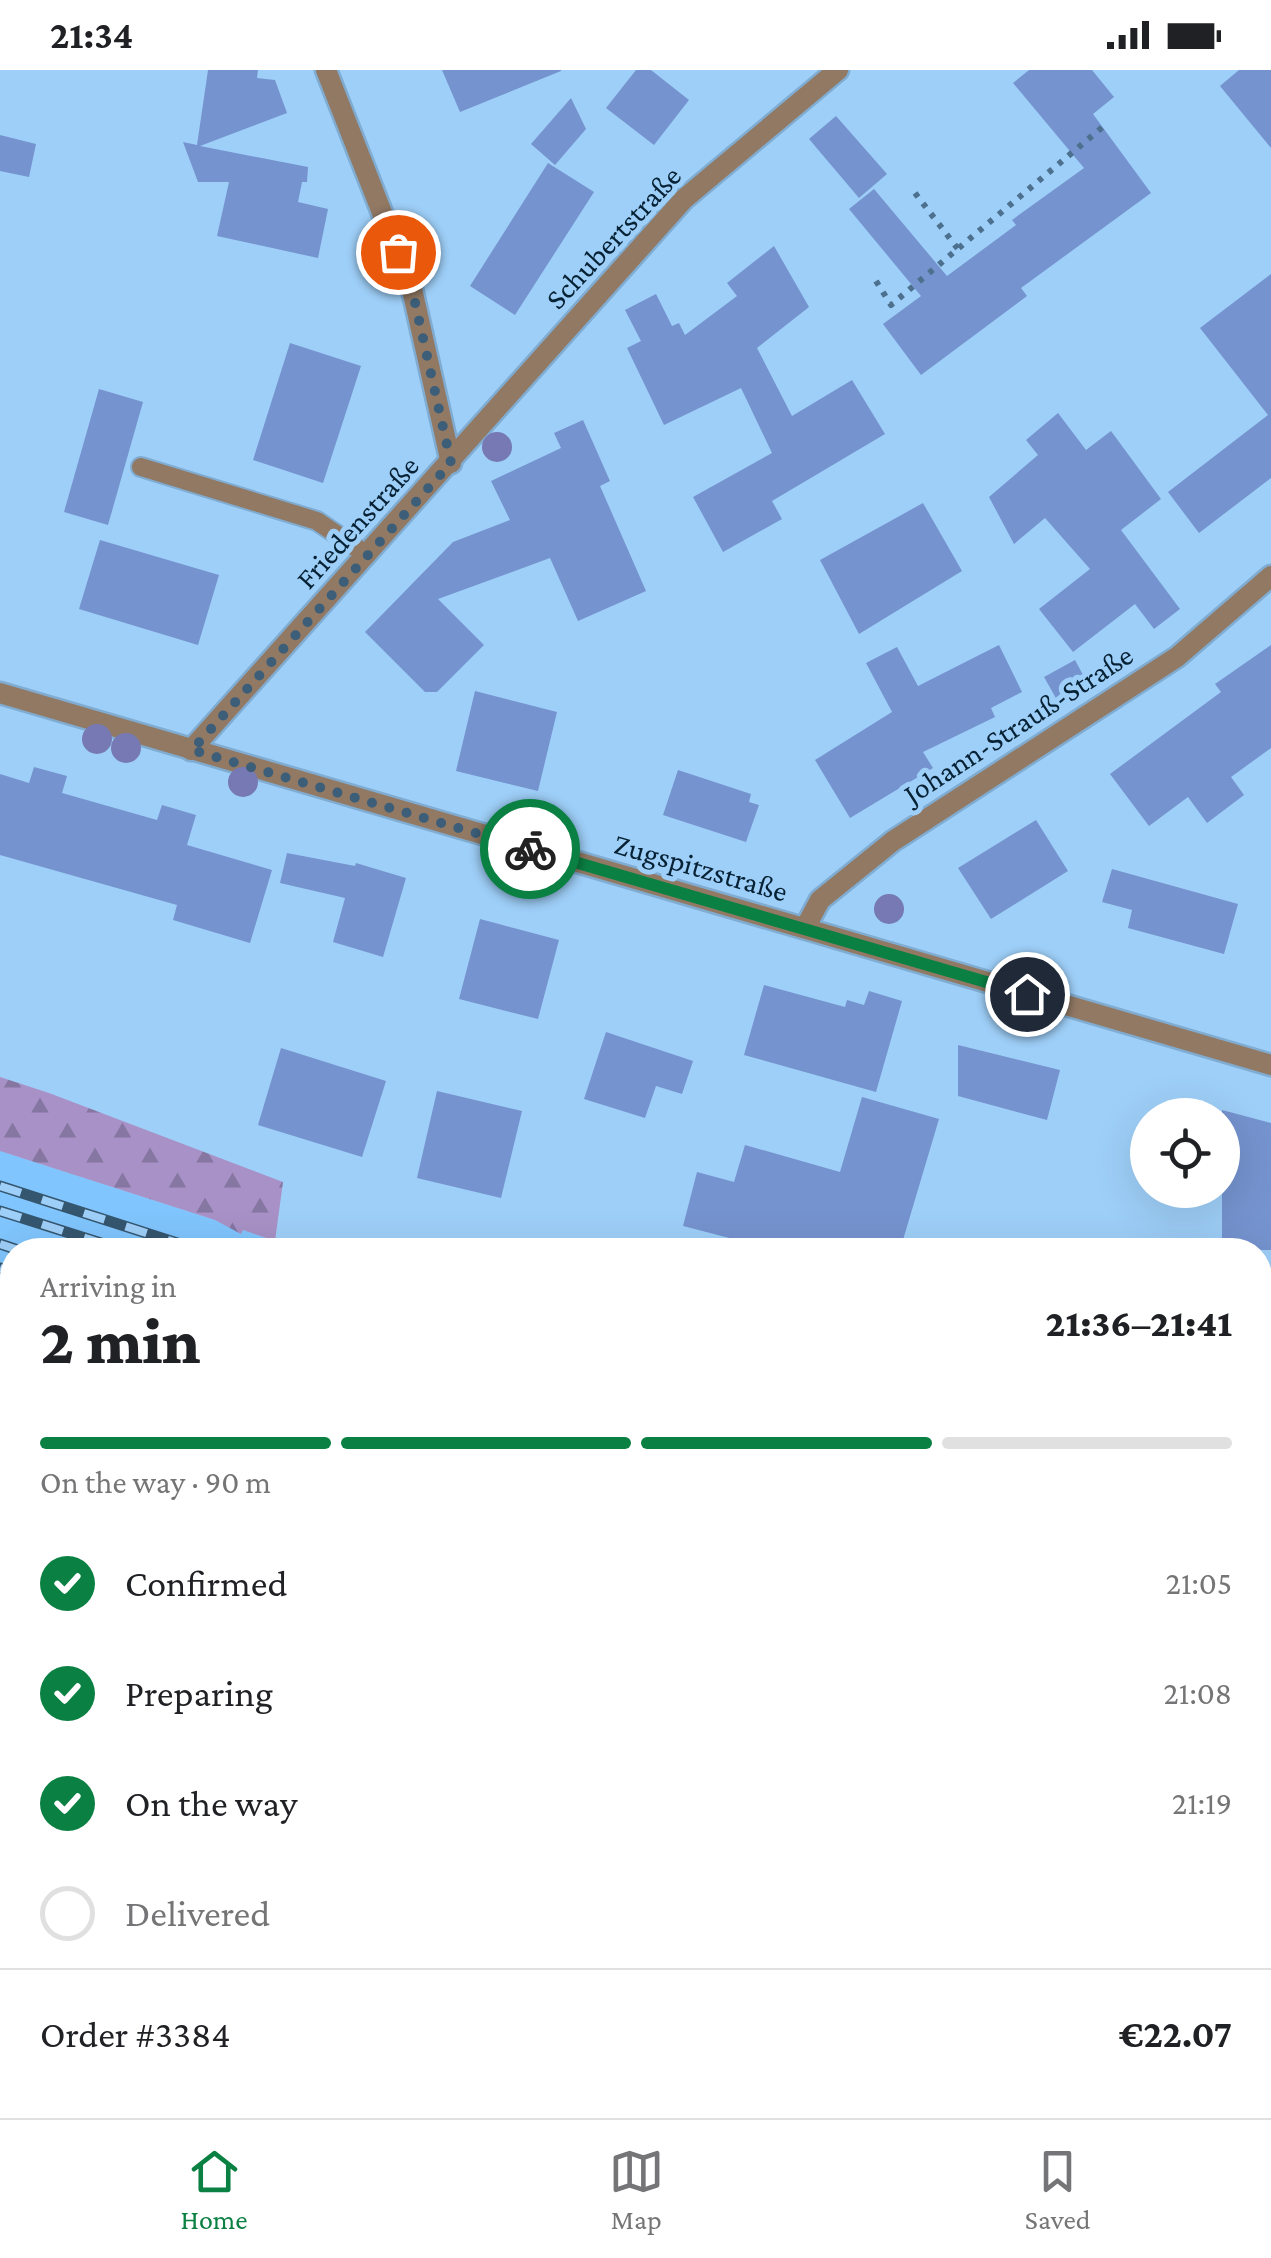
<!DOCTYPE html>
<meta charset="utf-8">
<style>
:root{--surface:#fff;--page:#f6f6f6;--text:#202124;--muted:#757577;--line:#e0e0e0;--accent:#0b8043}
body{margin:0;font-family:"Crimson Pro",serif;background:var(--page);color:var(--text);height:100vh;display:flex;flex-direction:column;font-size:38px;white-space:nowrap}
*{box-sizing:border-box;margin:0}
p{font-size:32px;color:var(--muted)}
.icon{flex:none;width:55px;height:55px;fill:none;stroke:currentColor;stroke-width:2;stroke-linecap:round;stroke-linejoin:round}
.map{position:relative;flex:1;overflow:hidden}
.sheet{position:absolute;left:0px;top:1168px;width:1272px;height:882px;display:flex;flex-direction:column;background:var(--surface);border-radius:40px 40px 0 0;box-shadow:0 10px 40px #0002}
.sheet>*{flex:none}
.fabs{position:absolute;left:1130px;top:1028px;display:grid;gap:20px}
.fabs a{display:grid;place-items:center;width:110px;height:110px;border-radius:50%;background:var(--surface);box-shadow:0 10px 40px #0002;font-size:50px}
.pin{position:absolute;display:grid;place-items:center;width:85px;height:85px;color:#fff;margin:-42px;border:5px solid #fff;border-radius:50%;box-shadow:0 2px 10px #0007}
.courier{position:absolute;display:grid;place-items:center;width:100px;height:100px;margin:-50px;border:8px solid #0b8043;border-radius:50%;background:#fff;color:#222;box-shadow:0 2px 12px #0007}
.headline em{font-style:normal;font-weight:800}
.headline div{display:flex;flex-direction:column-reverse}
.headline{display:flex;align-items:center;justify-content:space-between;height:170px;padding:0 40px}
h1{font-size:65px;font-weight:800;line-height:75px}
.bar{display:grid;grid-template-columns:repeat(4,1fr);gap:15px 10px;align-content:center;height:120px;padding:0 40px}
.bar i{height:12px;border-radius:8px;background:var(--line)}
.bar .on{background:var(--accent)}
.bar p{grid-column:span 4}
.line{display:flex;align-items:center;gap:25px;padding:0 40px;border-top:2px solid var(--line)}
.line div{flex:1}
ol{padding:0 40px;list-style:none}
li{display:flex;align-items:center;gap:30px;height:110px}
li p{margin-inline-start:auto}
li .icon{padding:10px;border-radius:50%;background:var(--accent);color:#fff;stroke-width:4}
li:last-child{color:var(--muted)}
li i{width:55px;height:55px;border:5px solid var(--line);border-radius:50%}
.status{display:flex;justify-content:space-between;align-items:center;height:70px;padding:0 50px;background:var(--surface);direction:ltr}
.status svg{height:28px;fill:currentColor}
.tab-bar{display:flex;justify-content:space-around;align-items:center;height:140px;border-top:2px solid var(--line);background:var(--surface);font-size:28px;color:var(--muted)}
.tab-bar a{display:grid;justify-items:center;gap:5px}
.tab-bar .on{color:var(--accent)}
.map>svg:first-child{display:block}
.built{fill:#80c5fd}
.forest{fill:url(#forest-firs)}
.building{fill:#7593cf}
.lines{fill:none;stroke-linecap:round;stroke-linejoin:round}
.lane-casing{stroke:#80acd1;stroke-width:22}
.street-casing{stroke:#80acd1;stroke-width:25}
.path{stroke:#4c708d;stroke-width:6;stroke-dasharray:5 8;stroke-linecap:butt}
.lane{stroke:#917964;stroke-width:18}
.street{stroke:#917964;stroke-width:20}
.rail-casing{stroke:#35566f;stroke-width:11}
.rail{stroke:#9ecff8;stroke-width:8;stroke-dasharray:22;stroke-linecap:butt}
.tree{fill:#7679b3}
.done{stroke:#3c5e79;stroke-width:10;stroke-dasharray:0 18}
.route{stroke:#0b8043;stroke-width:12}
.labels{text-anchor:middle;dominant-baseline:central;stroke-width:10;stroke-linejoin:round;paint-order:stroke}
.street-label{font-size:30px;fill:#072134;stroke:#9ecff8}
</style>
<div class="status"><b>21:34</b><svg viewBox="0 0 49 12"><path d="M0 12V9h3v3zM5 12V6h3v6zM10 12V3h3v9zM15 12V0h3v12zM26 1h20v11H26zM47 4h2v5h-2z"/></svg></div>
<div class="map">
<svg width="1271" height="2048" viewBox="0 0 1271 2048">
<defs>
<pattern id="forest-firs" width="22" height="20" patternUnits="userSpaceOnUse" patternTransform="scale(2.5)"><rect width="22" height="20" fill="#a791c6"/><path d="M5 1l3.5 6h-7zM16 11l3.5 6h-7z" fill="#8676a2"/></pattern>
</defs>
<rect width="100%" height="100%" fill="#9ecff8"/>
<g class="built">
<path d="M0 1081 215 1150 241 1163 243 1160 303 1180H12V1232L0 1228Z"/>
<path d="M1260 1489 1271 1493V1637L1260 1634Z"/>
</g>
<path class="forest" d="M0 1007 49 1023 283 1112 275 1171 243 1160 241 1164 215 1150 0 1081Z"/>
<g class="building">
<path d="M208 0H258L257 8 275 10 287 43 200 76 308 97 307 112H302L298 132 328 139 318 188 217 166 229 112H198L183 72 197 75Z"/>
<path d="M442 0H561V1L460 42Z"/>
<path d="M636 0H651L689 30 654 75 606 38Z"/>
<path d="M1029 0H1092L1114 27 1093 44 1151 123 1021 218 1027 226 921 305 883 254 921 226 849 139 874 119 947 206 1016 155 1012 150 1084 98 1013 13Z"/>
<path d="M1239 0H1271V78L1220 16Z"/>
<path d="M571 28 586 59 555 95 531 74Z"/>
<path d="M836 46 887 104 859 128 809 69Z"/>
<path d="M0 65 36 74 29 107 0 101Z"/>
<path d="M548 93 594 122 515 245 470 216Z"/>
<path d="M774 176 809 237 757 278 792 346 852 310 885 364 772 431 782 449 723 482 693 427 772 383 741 318 664 355 627 278 641 271 625 240 656 224 672 256 679 253 685 265 737 226 727 213Z"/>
<path d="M1271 204V408L1199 463 1168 422 1268 345 1200 258Z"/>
<path d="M290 273 361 296 323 413 253 390Z"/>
<path d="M99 319 143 332 108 455 64 442Z"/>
<path d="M1058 343 1086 380 1111 361 1161 429 1121 460 1180 539 1154 559 1135 534 1073 582 1039 539 1090 499 1045 448 1014 474 989 427 1038 385 1026 370Z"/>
<path d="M583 350 610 411 600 416 646 521 578 551 550 488 438 529 484 575 437 622H425L365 562 453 472 510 450 491 411 561 378 554 363Z"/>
<path d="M923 433 962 501 859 564 820 490Z"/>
<path d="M100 470 219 505 198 575 79 539Z"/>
<path d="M999 575 1022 622 991 638 995 647 923 682 933 698 850 748 815 690 892 642 866 593 897 577 918 616Z"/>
<path d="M1271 575V678L1231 707 1244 725 1207 753 1188 727 1149 756 1110 704 1221 622 1215 614Z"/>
<path d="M1075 590 1089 616 1061 637 1044 607Z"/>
<path d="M475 621 557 642 538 721 456 701Z"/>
<path d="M34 697 67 706 62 723 157 750 162 735 196 745 187 775 272 800 250 873 173 850 177 835 0 785V704L29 713Z"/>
<path d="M678 700 751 724 749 732 759 735 746 772 663 745Z"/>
<path d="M1036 750 1068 801 991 849 958 798Z"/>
<path d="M287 783 355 796 356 793 406 808 383 887 333 872 345 828 280 813Z"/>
<path d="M1112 799 1238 834 1224 884 1128 858 1132 840 1102 832Z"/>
<path d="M480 849 559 870 538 949 459 929Z"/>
<path d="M764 915 845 937 847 930 864 935 869 921 902 931 876 1022 744 985Z"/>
<path d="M606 962 693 991 682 1024 656 1016 645 1048 584 1029Z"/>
<path d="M958 975 1060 1000 1047 1050 958 1026Z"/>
<path d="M281 978 386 1011 362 1087 258 1055Z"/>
<path d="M437 1021 522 1041 501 1128 417 1108Z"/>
<path d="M862 1027 939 1049 900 1180H734L737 1170 683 1156 697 1102 734 1112 745 1075 840 1102Z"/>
<path d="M1222 1040 1271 1053V1180H1222Z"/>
</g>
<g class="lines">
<g class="lane-casing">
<g id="lane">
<path d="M141 397 317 451 367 485"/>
<path d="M823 2048 826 2038"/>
</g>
</g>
<g class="street-casing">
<g id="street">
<path d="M326 0 412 219 451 393"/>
<path d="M0 623 1271 995"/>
<path d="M191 680 684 129 838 0"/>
<path d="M805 858 820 830 893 771 1177 587 1271 506"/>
<path d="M0 1791 12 1796"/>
<path d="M186 2038 192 2048"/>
<path d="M701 2038 732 2048"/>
</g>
</g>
<g class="path">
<path d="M915 123 958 179"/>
<path d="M876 211 891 235 1105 55"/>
<path d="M0 1252 12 1256"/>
<path d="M5 1321 12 1323"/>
<path d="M1260 1646 1271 1650"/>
</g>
<use href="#lane" class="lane"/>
<use href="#street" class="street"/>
<g class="rail-casing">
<g id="rail">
<path d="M0 1116 199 1180"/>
<path d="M0 1141 123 1180"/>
<path d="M0 1174 18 1180"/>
<path d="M0 1198 12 1202"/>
<path d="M1260 1520 1271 1524"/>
<path d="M1260 1544 1271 1547"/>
<path d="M1260 1580 1271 1583"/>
<path d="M1260 1604 1271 1607"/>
</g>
</g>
<use href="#rail" class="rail"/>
</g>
<g class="tree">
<circle cx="497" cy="377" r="15"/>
<circle cx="97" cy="669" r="15"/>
<circle cx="126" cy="678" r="15"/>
<circle cx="243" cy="712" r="15"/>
<circle cx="889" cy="839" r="15"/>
</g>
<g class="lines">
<path class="done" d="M398 182 412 219 451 393 192 680 530 779"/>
<path class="route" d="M530 779 1027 924"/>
</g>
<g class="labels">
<g class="street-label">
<text transform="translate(613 167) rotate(-47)">Schubertstraße</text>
<text transform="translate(357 452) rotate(-48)">Friedenstraße</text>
<text transform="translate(1018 654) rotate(-33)">Johann-Strauß-Straße</text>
<text transform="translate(701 797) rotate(16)">Zugspitzstraße</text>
</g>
</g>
</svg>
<div class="fabs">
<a><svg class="icon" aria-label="locate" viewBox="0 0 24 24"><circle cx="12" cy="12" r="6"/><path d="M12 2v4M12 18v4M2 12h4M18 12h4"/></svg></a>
</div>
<div class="pin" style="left:398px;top:182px;background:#ea580c"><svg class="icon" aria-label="bag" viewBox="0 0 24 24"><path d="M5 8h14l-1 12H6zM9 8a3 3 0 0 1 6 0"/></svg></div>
<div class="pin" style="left:1027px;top:924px;background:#1f2937"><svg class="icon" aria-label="home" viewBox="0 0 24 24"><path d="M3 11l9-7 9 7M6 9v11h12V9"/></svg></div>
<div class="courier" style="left:530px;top:779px"><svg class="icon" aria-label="bike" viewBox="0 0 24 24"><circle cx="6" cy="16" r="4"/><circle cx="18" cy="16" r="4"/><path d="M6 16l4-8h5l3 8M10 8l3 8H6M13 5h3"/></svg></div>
<section class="sheet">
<div class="headline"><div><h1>2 min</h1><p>Arriving in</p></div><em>21:36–21:41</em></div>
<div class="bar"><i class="on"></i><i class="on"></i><i class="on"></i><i></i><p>On the way · 90 m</p></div>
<ol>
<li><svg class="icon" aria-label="check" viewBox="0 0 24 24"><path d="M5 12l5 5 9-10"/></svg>Confirmed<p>21:05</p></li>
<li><svg class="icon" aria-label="check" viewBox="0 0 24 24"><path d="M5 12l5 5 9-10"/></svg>Preparing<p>21:08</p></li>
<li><svg class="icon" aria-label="check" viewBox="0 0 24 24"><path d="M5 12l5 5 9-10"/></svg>On the way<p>21:19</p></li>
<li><i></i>Delivered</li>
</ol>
<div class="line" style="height:130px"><div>Order #3384</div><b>€22.07</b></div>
</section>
</div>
<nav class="tab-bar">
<a class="on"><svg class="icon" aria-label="home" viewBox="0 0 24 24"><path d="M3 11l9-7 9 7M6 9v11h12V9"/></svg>Home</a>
<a><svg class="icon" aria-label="map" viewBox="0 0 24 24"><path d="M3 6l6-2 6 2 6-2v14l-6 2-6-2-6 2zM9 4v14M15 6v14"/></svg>Map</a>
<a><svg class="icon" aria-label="saved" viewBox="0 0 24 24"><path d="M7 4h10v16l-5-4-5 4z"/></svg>Saved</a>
</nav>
